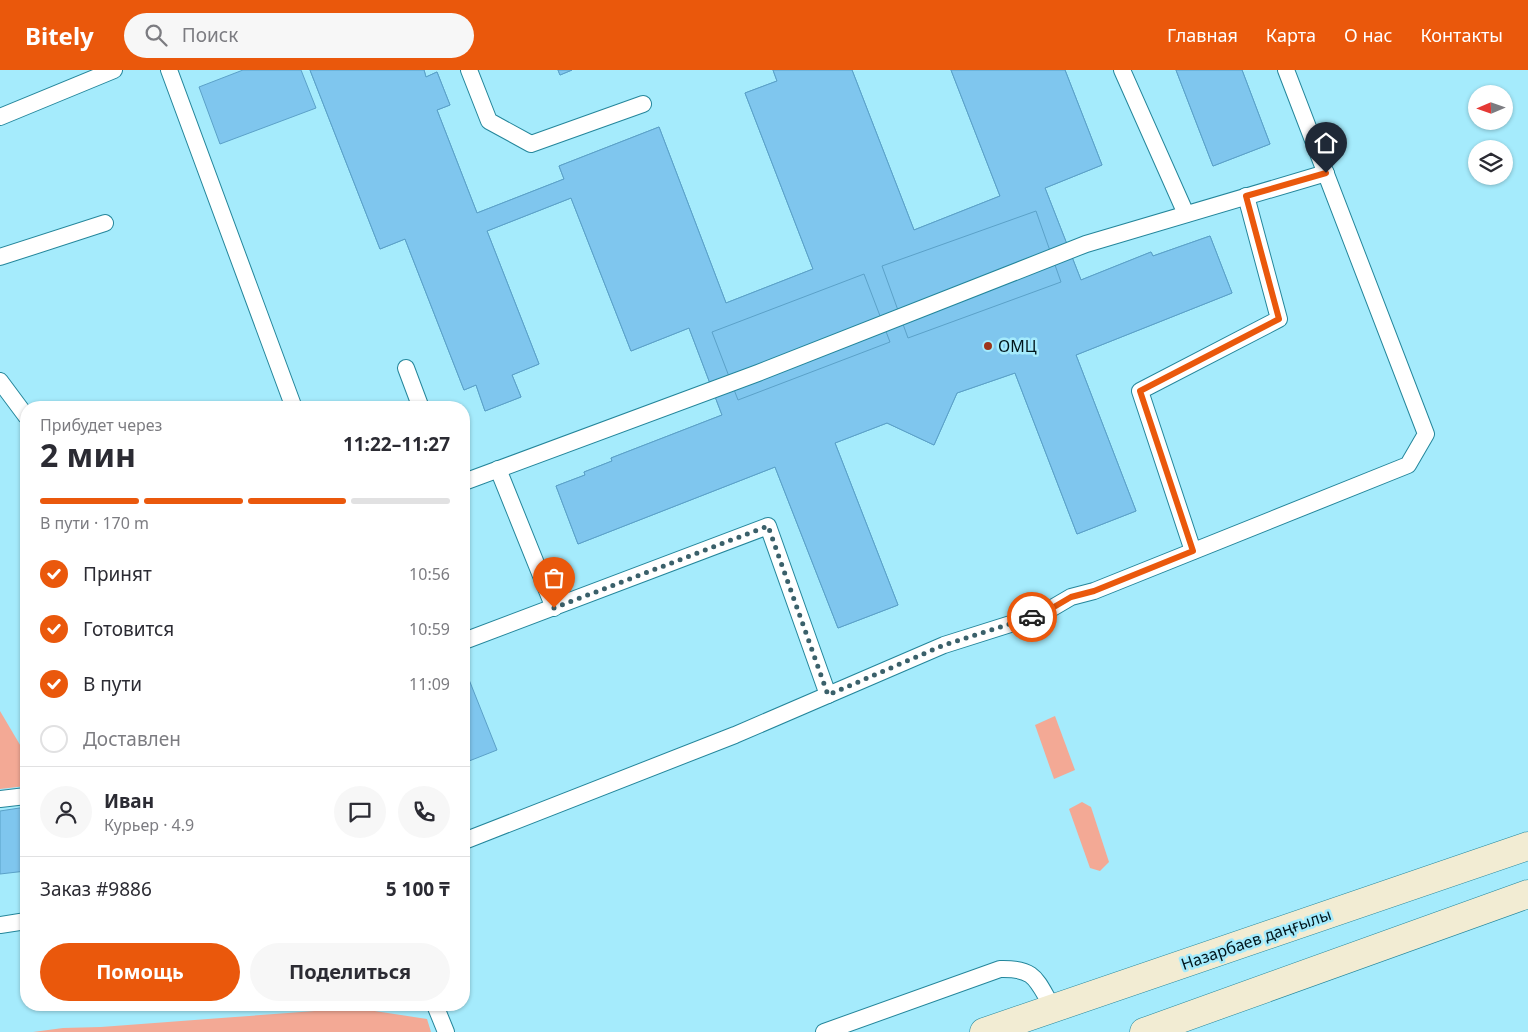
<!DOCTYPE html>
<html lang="ru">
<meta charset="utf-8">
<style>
:root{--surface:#fff;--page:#f7f7f7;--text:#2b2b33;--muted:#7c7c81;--line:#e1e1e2;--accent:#ea580c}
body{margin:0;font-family:"Noto Sans",sans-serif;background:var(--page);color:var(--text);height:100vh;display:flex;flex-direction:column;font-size:19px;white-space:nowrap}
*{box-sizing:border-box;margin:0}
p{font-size:16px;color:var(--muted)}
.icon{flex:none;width:28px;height:28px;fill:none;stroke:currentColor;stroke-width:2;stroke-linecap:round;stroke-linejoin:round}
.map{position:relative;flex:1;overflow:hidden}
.details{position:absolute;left:20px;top:331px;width:450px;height:610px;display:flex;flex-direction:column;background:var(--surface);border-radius:20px;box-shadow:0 1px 4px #0004}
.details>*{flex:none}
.needle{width:32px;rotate:268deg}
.fabs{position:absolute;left:1468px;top:15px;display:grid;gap:10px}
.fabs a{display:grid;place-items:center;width:45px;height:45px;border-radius:50%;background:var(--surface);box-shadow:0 1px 4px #0004;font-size:25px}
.pin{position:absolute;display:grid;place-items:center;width:42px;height:42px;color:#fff;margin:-51px -21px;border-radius:50% 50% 50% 0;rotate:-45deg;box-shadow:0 0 5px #0007}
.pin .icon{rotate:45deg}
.courier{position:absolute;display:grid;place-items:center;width:50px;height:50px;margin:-25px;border:4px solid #ea580c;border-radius:50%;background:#fff;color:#222;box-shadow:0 1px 6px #0007}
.head em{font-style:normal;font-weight:700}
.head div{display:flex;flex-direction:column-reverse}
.head{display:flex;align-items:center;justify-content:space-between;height:85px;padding:0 20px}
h1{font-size:32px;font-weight:700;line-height:38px}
.bar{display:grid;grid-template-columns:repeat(4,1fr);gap:8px 5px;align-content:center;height:60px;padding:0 20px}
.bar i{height:6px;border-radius:4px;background:var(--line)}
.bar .on{background:var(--accent)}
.bar p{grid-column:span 4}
.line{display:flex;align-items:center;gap:12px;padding:0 20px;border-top:1px solid var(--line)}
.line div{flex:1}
.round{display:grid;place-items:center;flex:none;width:52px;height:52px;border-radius:26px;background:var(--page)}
ol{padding:0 20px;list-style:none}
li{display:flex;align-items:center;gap:15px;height:55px}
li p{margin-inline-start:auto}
li .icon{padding:5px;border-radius:50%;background:var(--accent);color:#fff;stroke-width:4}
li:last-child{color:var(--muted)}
li i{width:28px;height:28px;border:2px solid var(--line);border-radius:50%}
.action{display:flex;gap:10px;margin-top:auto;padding:10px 20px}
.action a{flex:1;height:58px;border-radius:30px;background:var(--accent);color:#fff;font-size:20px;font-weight:700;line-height:58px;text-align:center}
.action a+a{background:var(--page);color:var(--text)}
header{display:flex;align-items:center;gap:30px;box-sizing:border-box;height:70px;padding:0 25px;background:var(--accent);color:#fff}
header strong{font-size:24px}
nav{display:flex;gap:28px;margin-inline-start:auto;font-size:18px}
.search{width:350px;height:45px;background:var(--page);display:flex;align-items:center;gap:12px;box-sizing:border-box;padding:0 18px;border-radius:28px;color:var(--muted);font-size:19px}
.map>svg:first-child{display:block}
.green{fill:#f3a995}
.building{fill:#7fc6ee;stroke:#5ba1c8;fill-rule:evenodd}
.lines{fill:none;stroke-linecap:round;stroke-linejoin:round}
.service-casing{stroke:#24869b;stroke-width:18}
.secondary-casing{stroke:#24869b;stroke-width:29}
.service{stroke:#fff;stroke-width:16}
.secondary{stroke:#f2ecd3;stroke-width:28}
.done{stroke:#3a606a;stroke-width:5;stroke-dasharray:0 9}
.route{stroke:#ea580c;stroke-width:6}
.poi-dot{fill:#9d351b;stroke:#a5ebfc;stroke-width:2}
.labels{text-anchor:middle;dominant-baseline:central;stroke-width:5;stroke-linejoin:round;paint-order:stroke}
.poi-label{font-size:16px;fill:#00151b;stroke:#a5ebfc;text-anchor:start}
.street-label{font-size:16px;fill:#00151b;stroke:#a5ebfc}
</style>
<header>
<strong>Bitely</strong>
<div class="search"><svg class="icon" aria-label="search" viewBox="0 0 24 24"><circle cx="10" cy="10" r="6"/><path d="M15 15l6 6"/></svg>Поиск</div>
<nav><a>Главная</a><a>Карта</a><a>О нас</a><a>Контакты</a></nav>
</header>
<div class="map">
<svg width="1528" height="962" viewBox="0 0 1528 962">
<rect width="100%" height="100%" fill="#a5ebfc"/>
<g class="green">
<path d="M0 641 26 685V716L0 719Z"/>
<path d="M1055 646 1075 700 1054 709 1035 655Z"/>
<path d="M1082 732 1091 737 1109 792 1100 801 1090 798 1069 739Z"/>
<path d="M355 938 427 949 431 962H33L63 958 101 957Z"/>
</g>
<g class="building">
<path d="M243 0H301L316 38 220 74 199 17Z"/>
<path d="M310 0H424L426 7 437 2 450 35 437 40 477 143 564 109 559 96 659 57 726 233 813 199 745 23 777 11 773 0H852L914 160 1000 126 951 0H1065L1102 95 1045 118 1081 210 1151 182 1153 186 1210 166 1232 223 1076 285 1136 441 1077 464 1015 303 957 323 934 375 887 353 835 373 898 535 838 558 775 397 578 474 556 416 585 405 584 402 612 391 611 388 722 345 689 258 631 281 571 128 487 161 539 294 512 305 521 327 485 341 476 315 464 320 405 169 380 179ZM1036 141 1061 212 908 268 882 196ZM864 204 890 272 738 330 712 262Z"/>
<path d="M310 0H424L426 7 437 2 450 35 437 40 477 143 564 109 559 96 659 57 726 233 813 199 745 23 777 11 773 0H852L914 160 1000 126 951 0H1065L1102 95 1045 118 1081 210 1151 182 1153 186 1210 166 1232 223 1076 285 1136 441 1077 464 1015 303 957 323 934 375 887 353 835 373 898 535 838 558 775 397 578 474 556 416 585 405 584 402 612 391 611 388 722 345 689 258 631 281 571 128 487 161 539 294 512 305 521 327 485 341 476 315 464 320 405 169 380 179Z"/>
<path d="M558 0H572L560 5Z"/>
<path d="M558 0H572L560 5Z"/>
<path d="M1176 0H1242L1270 74 1213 96Z"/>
<path d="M1176 0H1242L1270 74 1213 96Z"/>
<path d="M1036 141 1061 212 908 268 882 196Z"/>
<path d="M864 204 890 272 738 330 712 262Z"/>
<path d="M464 597 497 680 464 693Z"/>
<path d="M26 737V801L0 804V741Z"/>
</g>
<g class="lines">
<g class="service-casing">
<g id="service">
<path d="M169 0 294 338"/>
<path d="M469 0 489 51 531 74 643 34"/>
<path d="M1122 0 1186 144"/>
<path d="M0 47 114 0"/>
<path d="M0 187 105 153"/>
<path d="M406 298 421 338"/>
<path d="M0 311 26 346"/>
<path d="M498 399 554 538"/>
<path d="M464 412 758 303 1086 174 1326 103"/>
<path d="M1193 481 1140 321 1279 249 1246 126"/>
<path d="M464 571 768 456 828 625"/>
<path d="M0 729 26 726"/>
<path d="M464 771 735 665 944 575 1042 544 1071 527 1094 521 1408 395 1426 364 1286 0"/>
<path d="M0 855 26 851"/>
<path d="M435 935 446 962"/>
<path d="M824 962 1000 899C1036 898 1036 910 1053 938"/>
</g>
</g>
<g class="secondary-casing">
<g id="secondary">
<path d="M984 962 1528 776"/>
<path d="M1144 962 1528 824"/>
</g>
</g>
<use href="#service" class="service"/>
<use href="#secondary" class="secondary"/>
</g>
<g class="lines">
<path class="done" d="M554 538 768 456 828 625 944 575 1032 547"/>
<path class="route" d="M1032 547 1042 544 1071 527 1094 521 1193 481 1140 321 1279 249 1246 126 1326 103"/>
</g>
<circle class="poi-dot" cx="988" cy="276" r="5"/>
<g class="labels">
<g class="poi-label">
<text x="998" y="276">ОМЦ</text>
</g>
<g class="street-label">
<text transform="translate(1256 869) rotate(-19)">Назарбаев даңғылы</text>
</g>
</g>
</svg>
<div class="fabs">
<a><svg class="needle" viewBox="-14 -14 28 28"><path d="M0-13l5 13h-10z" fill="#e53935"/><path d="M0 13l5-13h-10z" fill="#7c7c81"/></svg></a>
<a><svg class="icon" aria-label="layers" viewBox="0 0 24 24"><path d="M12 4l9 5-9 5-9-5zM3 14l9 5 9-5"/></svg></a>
</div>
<div class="pin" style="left:554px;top:538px;background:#ea580c"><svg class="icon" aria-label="bag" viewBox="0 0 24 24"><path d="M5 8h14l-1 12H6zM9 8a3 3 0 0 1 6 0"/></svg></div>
<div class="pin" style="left:1326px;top:103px;background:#1f2937"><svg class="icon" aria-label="home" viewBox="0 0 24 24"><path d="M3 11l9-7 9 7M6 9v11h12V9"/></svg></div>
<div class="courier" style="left:1032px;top:547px"><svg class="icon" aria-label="car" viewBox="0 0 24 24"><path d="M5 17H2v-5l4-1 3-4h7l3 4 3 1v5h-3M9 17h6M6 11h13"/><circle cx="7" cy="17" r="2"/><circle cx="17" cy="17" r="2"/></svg></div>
<section class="details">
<div class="head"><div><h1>2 мин</h1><p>Прибудет через</p></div><em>11:22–11:27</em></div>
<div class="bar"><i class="on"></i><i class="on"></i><i class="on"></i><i></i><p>В пути · 170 m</p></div>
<ol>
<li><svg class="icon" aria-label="check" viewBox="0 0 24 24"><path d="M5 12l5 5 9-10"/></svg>Принят<p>10:56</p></li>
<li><svg class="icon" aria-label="check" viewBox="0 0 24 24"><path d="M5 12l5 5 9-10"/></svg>Готовится<p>10:59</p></li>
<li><svg class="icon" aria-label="check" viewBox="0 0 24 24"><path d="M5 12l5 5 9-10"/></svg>В пути<p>11:09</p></li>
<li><i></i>Доставлен</li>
</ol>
<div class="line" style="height:90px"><a class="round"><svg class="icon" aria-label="person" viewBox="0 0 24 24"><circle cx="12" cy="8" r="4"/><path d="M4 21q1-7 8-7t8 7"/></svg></a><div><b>Иван</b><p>Курьер · 4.9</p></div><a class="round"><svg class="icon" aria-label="chat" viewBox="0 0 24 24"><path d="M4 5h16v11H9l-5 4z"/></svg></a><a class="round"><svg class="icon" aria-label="phone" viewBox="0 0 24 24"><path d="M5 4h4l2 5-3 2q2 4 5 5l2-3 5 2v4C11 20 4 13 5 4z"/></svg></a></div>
<div class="line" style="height:65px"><div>Заказ #9886</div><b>5 100 ₸</b></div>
<div class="action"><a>Помощь</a><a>Поделиться</a></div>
</section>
</div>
